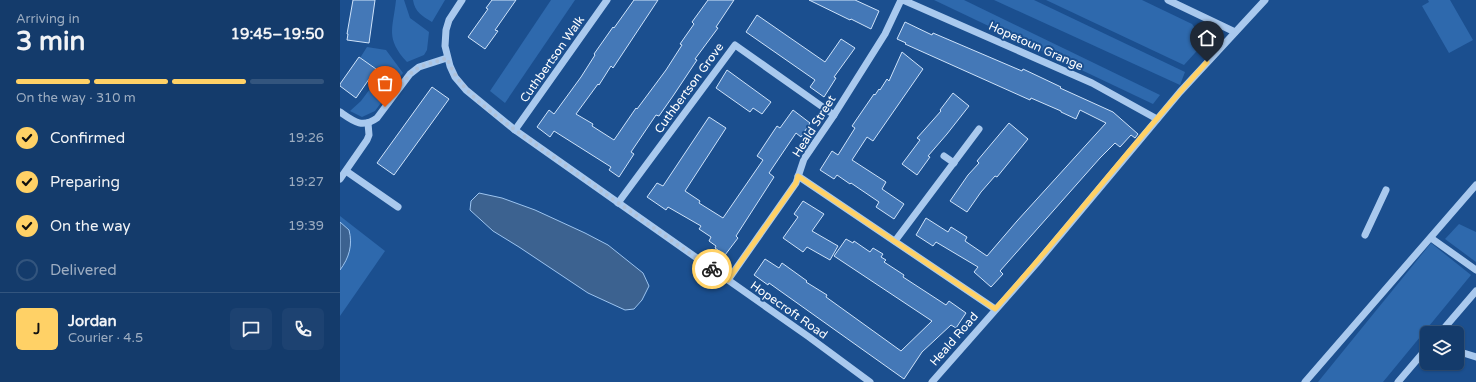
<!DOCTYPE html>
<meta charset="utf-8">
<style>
:root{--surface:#143b6b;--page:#1d4271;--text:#f1f3f6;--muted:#9dadc1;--line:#33557e;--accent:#ffd166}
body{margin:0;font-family:"Varela Round",sans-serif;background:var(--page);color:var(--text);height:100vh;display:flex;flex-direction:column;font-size:15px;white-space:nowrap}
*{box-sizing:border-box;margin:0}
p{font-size:13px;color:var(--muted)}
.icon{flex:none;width:22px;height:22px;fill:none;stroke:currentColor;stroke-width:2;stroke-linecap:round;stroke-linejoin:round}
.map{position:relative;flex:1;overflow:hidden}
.sheet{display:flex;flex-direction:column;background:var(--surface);width:340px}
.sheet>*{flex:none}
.controls{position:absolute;left:1080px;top:326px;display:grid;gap:8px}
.controls a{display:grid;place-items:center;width:44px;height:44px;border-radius:6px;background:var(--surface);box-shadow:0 1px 3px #0004,0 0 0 1px var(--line);font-size:20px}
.pin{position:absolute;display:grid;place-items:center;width:34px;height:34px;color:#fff;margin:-41px -17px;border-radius:50% 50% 50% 0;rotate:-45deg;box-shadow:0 0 4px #0007}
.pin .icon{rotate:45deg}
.courier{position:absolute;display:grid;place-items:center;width:40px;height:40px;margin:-20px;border:3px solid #ffd166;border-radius:50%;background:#fff;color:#222;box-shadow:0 1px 5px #0007}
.summary em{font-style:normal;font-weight:700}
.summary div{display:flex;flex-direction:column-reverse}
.summary{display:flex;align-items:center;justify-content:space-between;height:68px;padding:0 16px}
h1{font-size:26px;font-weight:700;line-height:30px}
.bar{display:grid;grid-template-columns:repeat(4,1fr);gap:6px 4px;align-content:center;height:48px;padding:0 16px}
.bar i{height:5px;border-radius:3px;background:var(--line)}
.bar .on{background:var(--accent)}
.bar p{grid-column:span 4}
.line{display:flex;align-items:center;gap:10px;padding:0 16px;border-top:1px solid var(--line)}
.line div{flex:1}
.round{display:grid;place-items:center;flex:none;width:42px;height:42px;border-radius:6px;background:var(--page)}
ol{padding:0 16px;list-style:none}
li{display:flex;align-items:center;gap:12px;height:44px}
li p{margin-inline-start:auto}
li .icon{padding:4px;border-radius:50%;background:var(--accent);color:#111;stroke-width:4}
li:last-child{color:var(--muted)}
li i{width:22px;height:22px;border:2px solid var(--line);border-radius:50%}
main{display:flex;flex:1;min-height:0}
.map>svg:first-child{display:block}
.green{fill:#2e69ad}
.water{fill:#3c6290;stroke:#9cc4f0}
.building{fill:#4478b7;stroke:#cfe3fa}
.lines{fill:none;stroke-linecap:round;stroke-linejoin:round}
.minor{stroke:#a9c9ee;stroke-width:7}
.done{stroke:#afc1d8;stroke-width:4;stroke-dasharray:0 7.2}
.route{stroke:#ffd166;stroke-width:5}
.labels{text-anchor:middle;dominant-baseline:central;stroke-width:4;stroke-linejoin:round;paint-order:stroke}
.street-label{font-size:12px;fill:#fff;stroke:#1b4f8f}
</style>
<main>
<section class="sheet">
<div class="summary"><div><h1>3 min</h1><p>Arriving in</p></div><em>19:45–19:50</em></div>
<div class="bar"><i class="on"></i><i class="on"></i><i class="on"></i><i></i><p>On the way · 310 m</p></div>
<ol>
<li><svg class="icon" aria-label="check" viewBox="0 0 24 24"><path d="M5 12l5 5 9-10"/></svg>Confirmed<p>19:26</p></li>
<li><svg class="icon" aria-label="check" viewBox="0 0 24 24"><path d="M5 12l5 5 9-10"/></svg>Preparing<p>19:27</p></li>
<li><svg class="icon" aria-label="check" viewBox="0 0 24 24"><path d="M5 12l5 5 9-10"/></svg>On the way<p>19:39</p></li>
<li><i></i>Delivered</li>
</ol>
<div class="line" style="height:72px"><b class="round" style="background:var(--accent);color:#111">J</b><div><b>Jordan</b><p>Courier · 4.5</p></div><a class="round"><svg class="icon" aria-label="chat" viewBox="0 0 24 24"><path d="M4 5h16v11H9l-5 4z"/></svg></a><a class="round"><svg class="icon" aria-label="phone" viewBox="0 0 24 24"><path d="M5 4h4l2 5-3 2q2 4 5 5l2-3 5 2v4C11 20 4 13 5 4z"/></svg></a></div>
</section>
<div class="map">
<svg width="1136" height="382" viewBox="0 0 1136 382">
<rect width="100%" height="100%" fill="#1b4f8f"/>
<g class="green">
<path d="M56 0H64L70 18 89 32 87 50 84 55 67 62C45 38 53 29 56 0Z"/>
<path d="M73 0H105L92 22C82 16 75 12 73 0Z"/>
<path d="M211 0H235L165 103 150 91Z"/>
<path d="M594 0H624L820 95 813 104Z"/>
<path d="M654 0H694L845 72 840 85Z"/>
<path d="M706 0H802L852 24 865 42 844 65Z"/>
<path d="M1088 0H1110L1133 40 1109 53 1082 6 1089 2Z"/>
<path d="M27 47 46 50 63 73 35 111 22 117 10 111 21 101 41 74 36 70V69L20 58Z"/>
<path d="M0 216 45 251 0 316Z"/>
<path d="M1119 224 1136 232V262L1105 239Z"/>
<path d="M1091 243 1131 275 1043 382H978Z"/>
</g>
<g class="water">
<path d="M139 193 162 198 195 210 245 233 268 245 303 273 309 286 302 300 294 309 285 310 248 293 179 247 153 231 130 210 131 201Z"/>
<path d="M0 222 9 230C13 245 9 258 0 270Z"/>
</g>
<g class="building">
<path d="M13 0H35L29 43 7 40 8 34H7Z"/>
<path d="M152 0H176L155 30 158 31 145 49 128 37 148 9 146 8Z"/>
<path d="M294 0H318L273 68 271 66 259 85 258 84 236 114 253 124 252 126 274 140 296 108 297 109 326 70 342 45 340 44 354 24 352 22 368 0H394L376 27 378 28 355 59 357 60 333 96 319 116 316 115 291 152 294 154 279 177 269 170 271 167 214 131 210 137 197 127 209 110 214 114 241 77 255 55 254 54 273 27 274 28Z"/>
<path d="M469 0H515L539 11 531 29 511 19 510 20Z"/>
<path d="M417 15 485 62 501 39 515 48 494 77 496 78 484 97 470 87 475 80 406 32Z"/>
<path d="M565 22 592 35 593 33 682 71 683 69 721 87 720 88 773 112 798 134 795 138 791 135 780 147 775 143 760 158 660 271 663 274 651 287 634 272 638 267 596 242 593 246 576 235 586 218 608 232 611 227 627 237 625 241 647 256 677 221 766 123 740 110 736 119 721 112V111L691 98 690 100 565 44 566 43 557 39Z"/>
<path d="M562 52 583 69 533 141 527 137 512 160 546 182 542 189 564 204 554 219 536 207 539 202 511 183 510 184 497 175 494 179 480 170 492 151 498 155 515 128 512 126 534 94 535 95 539 89 540 90 547 79 549 81Z"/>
<path d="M19 57 36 69 16 98 0 86V84Z"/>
<path d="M387 70 431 102 422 114 413 108 410 112 376 88Z"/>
<path d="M92 87 109 99 54 175 37 163Z"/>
<path d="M613 93 629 106 607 134 588 156 590 157 577 175 562 164 580 140 577 138 601 111 600 110Z"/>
<path d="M453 110 470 123 461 137 456 133 429 173 434 177 396 236 398 238 385 255 375 248 376 246 369 241 371 237 359 229 361 226 328 207 326 210 307 197 317 183 323 186 369 117 386 128 345 191 360 201 359 203 383 218 423 160 417 156 437 126 440 128Z"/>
<path d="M669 123 688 139 657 177 655 176 641 192 627 212 610 201 628 175 639 163 637 161Z"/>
<path d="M463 201 484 214 472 231 498 246 490 260 467 247 463 252 443 238 458 217 454 214Z"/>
<path d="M506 239 513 243 514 241 530 252 533 248 543 254 541 257 546 260 544 262 564 275 563 277 606 305 609 301 626 313 616 328 611 325 582 352 564 379 429 283 428 285 414 275 425 259 439 268 442 263 467 281 466 282 487 295 486 297 561 351 592 321 494 256Z"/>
</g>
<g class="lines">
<g class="minor">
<path d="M122 0 109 20 106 30 105 46 110 66 115 77 126 90 175 130 469 337 530 382"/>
<path d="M563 0 752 83 817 119"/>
<path d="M828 0 895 32"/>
<path d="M0 112C13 121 22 129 37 118L70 74 79 67 107 58"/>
<path d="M175 130 267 0"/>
<path d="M604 156 614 163"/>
<path d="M6 171 58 207"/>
<path d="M458 176 655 309"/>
<path d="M0 179 27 140 29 135 28 123"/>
<path d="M278 203 395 45 494 115"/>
<path d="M1025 235 1046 190"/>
<path d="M1091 238 1136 270"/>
<path d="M555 241 639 129"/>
<path d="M388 280 456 183 464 159 494 115 545 34 561 0"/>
<path d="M1100 333 1136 291"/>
<path d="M1117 351 1136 357"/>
<path d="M592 382 696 264 840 92 925 0"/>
<path d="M965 382 1136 185"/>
<path d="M1058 382 1087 348"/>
</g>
</g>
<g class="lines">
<path class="done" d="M45 107 70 74 79 67 107 58C119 91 149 110 175 130L372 269"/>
<path class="route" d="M372 269 388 280 456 183 458 176 655 309C728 229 793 142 867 62"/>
</g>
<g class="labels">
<g class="street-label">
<text transform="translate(696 46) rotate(24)">Hopetoun Grange</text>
<text transform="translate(212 59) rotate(-55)">Cuthbertson Walk</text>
<text transform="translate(349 88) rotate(-54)">Cuthbertson Grove</text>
<text transform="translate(474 126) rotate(-58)">Heald Street</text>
<text transform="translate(449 310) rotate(35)">Hopecroft Road</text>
<text transform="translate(614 339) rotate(-49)">Heald Road</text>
</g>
</g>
</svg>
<div class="controls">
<a><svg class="icon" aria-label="layers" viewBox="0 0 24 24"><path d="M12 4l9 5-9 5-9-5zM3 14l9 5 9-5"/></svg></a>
</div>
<div class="pin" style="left:45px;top:107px;background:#ea580c"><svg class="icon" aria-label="bag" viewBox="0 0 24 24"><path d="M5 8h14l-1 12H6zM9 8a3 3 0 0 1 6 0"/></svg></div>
<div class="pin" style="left:867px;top:62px;background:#1f2937"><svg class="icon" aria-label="home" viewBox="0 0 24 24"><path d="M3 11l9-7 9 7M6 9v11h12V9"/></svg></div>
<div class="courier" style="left:372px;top:269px"><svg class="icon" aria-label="bike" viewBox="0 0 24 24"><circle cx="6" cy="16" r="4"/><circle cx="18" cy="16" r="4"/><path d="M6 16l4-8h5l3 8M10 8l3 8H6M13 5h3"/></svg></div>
</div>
</main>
